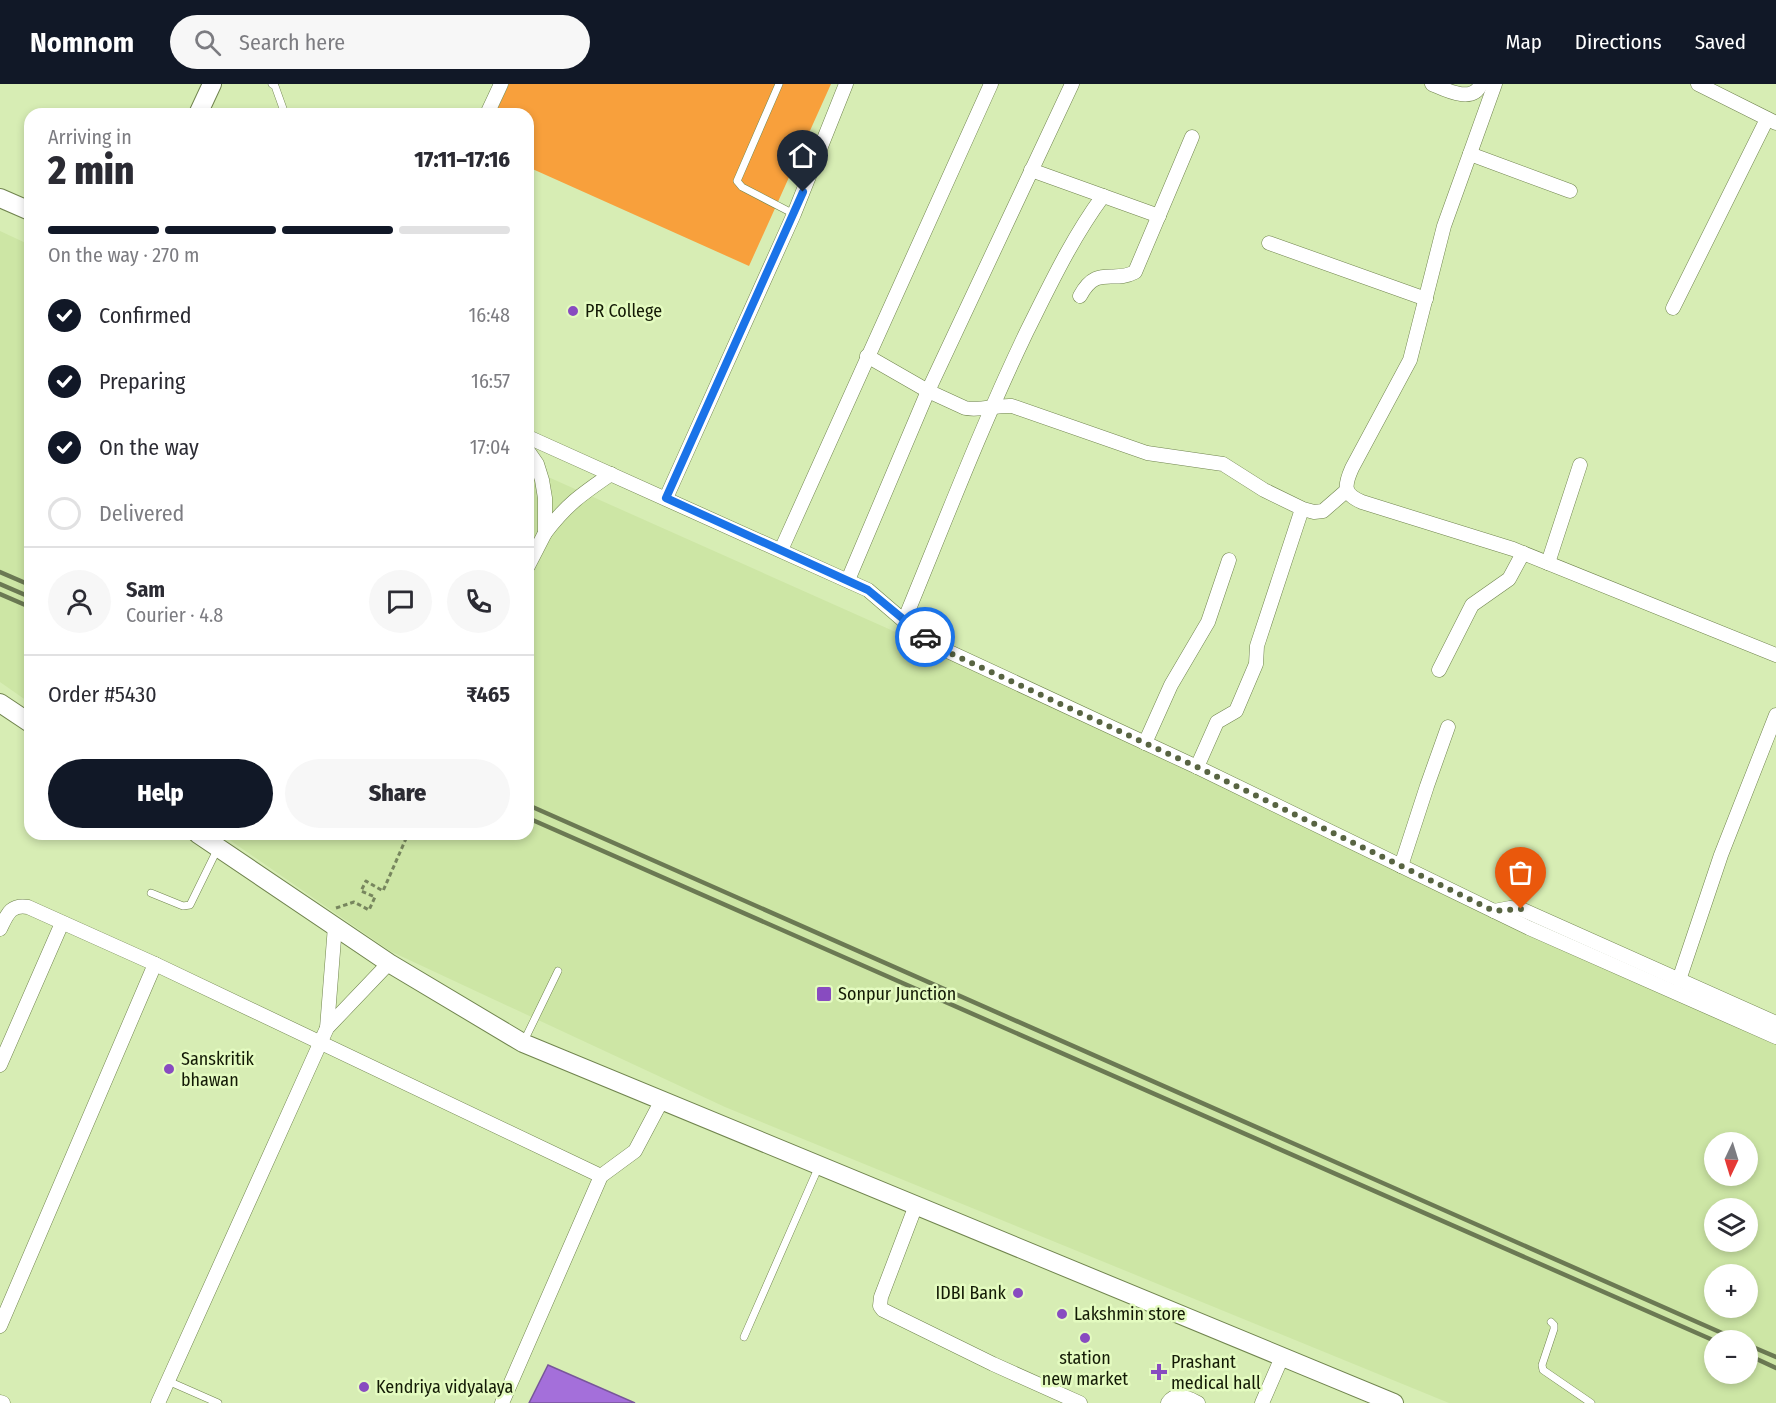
<!DOCTYPE html>
<meta charset="utf-8">
<style>
:root{--surface:#fff;--page:#f7f7f7;--text:#2b2b33;--muted:#7c7c81;--line:#e1e1e2;--accent:#111827}
body{margin:0;font-family:"Fira Sans Condensed",sans-serif;background:var(--page);color:var(--text);height:100vh;display:flex;flex-direction:column;font-size:22px;white-space:nowrap}
*{box-sizing:border-box;margin:0}
p{font-size:20px;color:var(--muted)}
.icon{flex:none;width:33px;height:33px;fill:none;stroke:currentColor;stroke-width:2;stroke-linecap:round;stroke-linejoin:round}
.map{position:relative;flex:1;overflow:hidden}
.sheet{position:absolute;left:24px;top:24px;width:510px;height:732px;display:flex;flex-direction:column;background:var(--surface);border-radius:18px;box-shadow:0 3px 9px #0003}
.sheet>*{flex:none}
.needle{width:39px;rotate:184deg}
.controls{position:absolute;left:1704px;top:1048px;display:grid;gap:12px}
.controls a{display:grid;place-items:center;width:54px;height:54px;border-radius:50%;background:var(--surface);box-shadow:0 3px 9px #0003;font-size:30px}
.pin{position:absolute;display:grid;place-items:center;width:51px;height:51px;color:#fff;margin:-62px -26px;border-radius:50% 50% 50% 0;rotate:-45deg;box-shadow:0 0 6px #0007}
.pin .icon{rotate:45deg}
.courier{position:absolute;display:grid;place-items:center;width:60px;height:60px;margin:-30px;border:4px solid #1a73e8;border-radius:50%;background:#fff;color:#222;box-shadow:0 2px 8px #0007}
.summary em{font-style:normal;font-weight:800}
.summary div{display:flex;flex-direction:column-reverse}
.summary{display:flex;align-items:center;justify-content:space-between;height:102px;padding:0 24px}
h1{font-size:39px;font-weight:800;line-height:45px}
.bar{display:grid;grid-template-columns:repeat(4,1fr);gap:9px 6px;align-content:center;height:72px;padding:0 24px}
.bar i{height:8px;border-radius:4px;background:var(--line)}
.bar .current{background:var(--accent)}
.bar p{grid-column:span 4}
.line{display:flex;align-items:center;gap:15px;padding:0 24px;border-top:2px solid var(--line)}
.line div{flex:1}
.round{display:grid;place-items:center;flex:none;width:63px;height:63px;border-radius:32px;background:var(--page)}
ol{padding:0 24px;list-style:none}
li{display:flex;align-items:center;gap:18px;height:66px}
li p{margin-inline-start:auto}
li .icon{padding:6px;border-radius:50%;background:var(--accent);color:#fff;stroke-width:4}
li:last-child{color:var(--muted)}
li i{width:33px;height:33px;border:3px solid var(--line);border-radius:50%}
.action{display:flex;gap:12px;margin-top:auto;padding:12px 24px}
.action a{flex:1;height:69px;border-radius:36px;background:var(--accent);color:#fff;font-size:24px;font-weight:800;line-height:69px;text-align:center}
.action a+a{background:var(--page);color:var(--text)}
header{display:flex;align-items:center;gap:36px;box-sizing:border-box;height:84px;padding:0 30px;background:var(--accent);color:#fff}
header strong{font-size:28px}
nav{display:flex;gap:33px;margin-inline-start:auto;font-size:21px}
.search{width:420px;height:54px;background:var(--page);display:flex;align-items:center;gap:15px;box-sizing:border-box;padding:0 21px;border-radius:33px;color:var(--muted);font-size:22px}
.map>svg:first-child{display:block}
.built{fill:#cde6a5;fill-rule:evenodd}
.green{fill:#f8a03c}
.water{fill:#a46fda;stroke:#78569a;stroke-width:1.5}
.lines{fill:none;stroke-linecap:round;stroke-linejoin:round}
.lane-casing{stroke:#70844e;stroke-width:8}
.street-casing{stroke:#70844e;stroke-width:15}
.secondary-casing{stroke:#70844e;stroke-width:20}
.path{stroke:#77865e;stroke-width:3;stroke-dasharray:4.5 3;stroke-linecap:butt}
.lane{stroke:#fff;stroke-width:7}
.street{stroke:#fff;stroke-width:14}
.secondary{stroke:#fff;stroke-width:18}
.rail{stroke:#6b7953;stroke-width:4.5}
.done{stroke:#586442;stroke-width:6;stroke-dasharray:0 10.8}
.route{stroke:#1a73e8;stroke-width:8}
.poi-dot{fill:#884bc0;stroke:#e4fbc0;stroke-width:2}
.labels{text-anchor:middle;dominant-baseline:central;stroke-width:5;stroke-linejoin:round;paint-order:stroke}
.poi-label{font-size:18px;fill:#131a05;stroke:#e4fbc0;text-anchor:start}
</style>
<header>
<strong>Nomnom</strong>
<div class="search"><svg class="icon" aria-label="search" viewBox="0 0 24 24"><circle cx="10" cy="10" r="6"/><path d="M15 15l6 6"/></svg>Search here</div>
<nav><a>Map</a><a>Directions</a><a>Saved</a></nav>
</header>
<div class="map">
<svg width="1776" height="1319" viewBox="0 0 1776 1319">
<rect width="100%" height="100%" fill="#d7edb4"/>
<g class="built">
<path d="M0 147 30 161V619L0 598Z"/>
<path d="M528 384 909 554 1776 948V1319H1449L725 1023 390 867 221 750H528ZM1714 1059H1748V1092H1714ZM1714 1125H1748V1158H1714ZM1714 1191H1748V1224H1714ZM1714 1257H1748V1290H1714Z"/>
</g>
<path class="green" d="M509 0H831L749 182 528 83V30H495Z"/>
<path class="water" d="M548 1281 635 1319H529Z"/>
<g class="lines">
<g class="lane-casing">
<g id="lane">
<path d="M272 0 275 2 285 30"/>
<path d="M779 0 737 97 742 103 794 130"/>
<path d="M151 809 183 822 190 821 217 766"/>
<path d="M524 957 558 887"/>
<path d="M1551 1238 1554 1241V1245L1542 1281 1543 1286 1591 1319"/>
<path d="M744 1253 819 1082"/>
<path d="M168 1297 218 1319"/>
</g>
</g>
<g class="street-casing">
<g id="street">
<path d="M1432 0C1446 6 1473 20 1481 0"/>
<path d="M1495 0 1444 142 1410 276 1352 384C1344 402 1343 410 1362 418L1513 465 1776 571"/>
<path d="M1698 0 1776 39"/>
<path d="M487 30 501 0"/>
<path d="M1470 70 1570 107"/>
<path d="M1031 86 1159 132"/>
<path d="M1269 159 1426 215"/>
<path d="M1080 212C1097 180 1113 200 1135 188L1192 53"/>
<path d="M1673 224 1767 35"/>
<path d="M867 272 928 307 965 324C980 327 996 321 1012 322L1147 369 1223 380 1264 406 1303 425 1314 428 1323 427 1346 407"/>
<path d="M528 353 868 506 904 537 941 564 1197 683 1529 844 1776 953"/>
<path d="M528 367 537 380 542 396 545 414V449L528 482"/>
<path d="M666 414 794 130 846 0"/>
<path d="M545 449C567 420 582 410 611 390"/>
<path d="M781 466 991 0"/>
<path d="M1548 479 1580 381"/>
<path d="M848 496 928 307 1072 0"/>
<path d="M904 537C944 440 981 343 1027 247 1050 201 1072 154 1103 112"/>
<path d="M1439 586 1472 521 1509 495 1523 469"/>
<path d="M1145 659 1171 601 1208 538 1229 476"/>
<path d="M1197 683 1217 638 1236 627 1256 580 1257 562 1302 425"/>
<path d="M1401 782 1427 702 1448 643"/>
<path d="M1494 827 1510 824 1521 825 1776 939"/>
<path d="M0 845C7 831 10 820 28 823L155 880 601 1092"/>
<path d="M1679 896 1721 771 1776 631"/>
<path d="M327 944 335 842"/>
<path d="M0 981 62 839"/>
<path d="M916 1121 881 1213 880 1222 883 1226 993 1280 1080 1319"/>
<path d="M0 1242 155 880"/>
<path d="M0 1318 3 1319"/>
<path d="M158 1319 327 944 389 879"/>
<path d="M502 1319 601 1092 635 1067 662 1016"/>
<path d="M1168 1319C1176 1307 1188 1314 1198 1319"/>
<path d="M1262 1319 1282 1273"/>
</g>
</g>
<g class="secondary-casing">
<g id="secondary">
<path d="M198 30 212 0"/>
<path d="M0 114 30 127"/>
<path d="M0 619 30 639"/>
<path d="M198 750 389 879 523 959 1394 1319"/>
</g>
</g>
<path class="path" d="M336 824 354 818 369 826 375 813 361 807 366 797 383 807 408 750"/>
<use href="#lane" class="lane"/>
<use href="#street" class="street"/>
<use href="#secondary" class="secondary"/>
<g class="rail">
<path d="M0 488 30 501"/>
<path d="M0 500 30 513"/>
<path d="M0 510 30 523"/>
<path d="M528 721 1740 1257"/>
<path d="M528 734 1715 1257"/>
<path d="M1748 1261 1776 1273"/>
<path d="M1748 1271 1776 1284"/>
</g>
</g>
<g class="lines">
<path class="done" d="M925 553 950 569 1197 683 1494 827 1521 825"/>
<path class="route" d="M803 108 666 414 868 506 925 553"/>
</g>
<g class="poi-dot">
<circle cx="573" cy="227" r="6"/>
<rect x="816" y="902" width="16" height="16" rx="3"/>
<circle cx="169" cy="985" r="6"/>
<circle cx="1018" cy="1209" r="6"/>
<circle cx="1062" cy="1230" r="6"/>
<circle cx="1085" cy="1254" r="6"/>
<path d="M1156 1279h6v6h6v6h-6v6h-6v-6h-6v-6h6z"/>
<circle cx="364" cy="1303" r="6"/>
</g>
<g class="labels">
<g class="poi-label">
<text x="585" y="227">PR College</text>
<text x="838" y="910">Sonpur Junction</text>
<text x="181" y="975">Sanskritik<tspan x="181" dy="21">bhawan</tspan></text>
<text x="1006" y="1209" text-anchor="end">IDBI Bank</text>
<text x="1074" y="1230">Lakshmin store</text>
<text x="1085" y="1274" text-anchor="middle">station<tspan x="1085" dy="21">new market</tspan></text>
<text x="1171" y="1278">Prashant<tspan x="1171" dy="21">medical hall</tspan></text>
<text x="376" y="1303">Kendriya vidyalaya</text>
</g>
</g>
</svg>
<div class="controls">
<a><svg class="needle" viewBox="-14 -14 28 28"><path d="M0-13l5 13h-10z" fill="#e53935"/><path d="M0 13l5-13h-10z" fill="#7c7c81"/></svg></a>
<a><svg class="icon" aria-label="layers" viewBox="0 0 24 24"><path d="M12 4l9 5-9 5-9-5zM3 14l9 5 9-5"/></svg></a>
<a>+</a>
<a>−</a>
</div>
<div class="pin" style="left:1521px;top:825px;background:#ea580c"><svg class="icon" aria-label="bag" viewBox="0 0 24 24"><path d="M5 8h14l-1 12H6zM9 8a3 3 0 0 1 6 0"/></svg></div>
<div class="pin" style="left:803px;top:108px;background:#1f2937"><svg class="icon" aria-label="home" viewBox="0 0 24 24"><path d="M3 11l9-7 9 7M6 9v11h12V9"/></svg></div>
<div class="courier" style="left:925px;top:553px"><svg class="icon" aria-label="car" viewBox="0 0 24 24"><path d="M5 17H2v-5l4-1 3-4h7l3 4 3 1v5h-3M9 17h6M6 11h13"/><circle cx="7" cy="17" r="2"/><circle cx="17" cy="17" r="2"/></svg></div>
<section class="sheet">
<div class="summary"><div><h1>2 min</h1><p>Arriving in</p></div><em>17:11–17:16</em></div>
<div class="bar"><i class="current"></i><i class="current"></i><i class="current"></i><i></i><p>On the way · 270 m</p></div>
<ol>
<li><svg class="icon" aria-label="check" viewBox="0 0 24 24"><path d="M5 12l5 5 9-10"/></svg>Confirmed<p>16:48</p></li>
<li><svg class="icon" aria-label="check" viewBox="0 0 24 24"><path d="M5 12l5 5 9-10"/></svg>Preparing<p>16:57</p></li>
<li><svg class="icon" aria-label="check" viewBox="0 0 24 24"><path d="M5 12l5 5 9-10"/></svg>On the way<p>17:04</p></li>
<li><i></i>Delivered</li>
</ol>
<div class="line" style="height:108px"><a class="round"><svg class="icon" aria-label="person" viewBox="0 0 24 24"><circle cx="12" cy="8" r="4"/><path d="M4 21q1-7 8-7t8 7"/></svg></a><div><b>Sam</b><p>Courier · 4.8</p></div><a class="round"><svg class="icon" aria-label="chat" viewBox="0 0 24 24"><path d="M4 5h16v11H9l-5 4z"/></svg></a><a class="round"><svg class="icon" aria-label="phone" viewBox="0 0 24 24"><path d="M5 4h4l2 5-3 2q2 4 5 5l2-3 5 2v4C11 20 4 13 5 4z"/></svg></a></div>
<div class="line" style="height:78px"><div>Order #5430</div><b>₹465</b></div>
<div class="action"><a>Help</a><a>Share</a></div>
</section>
</div>
